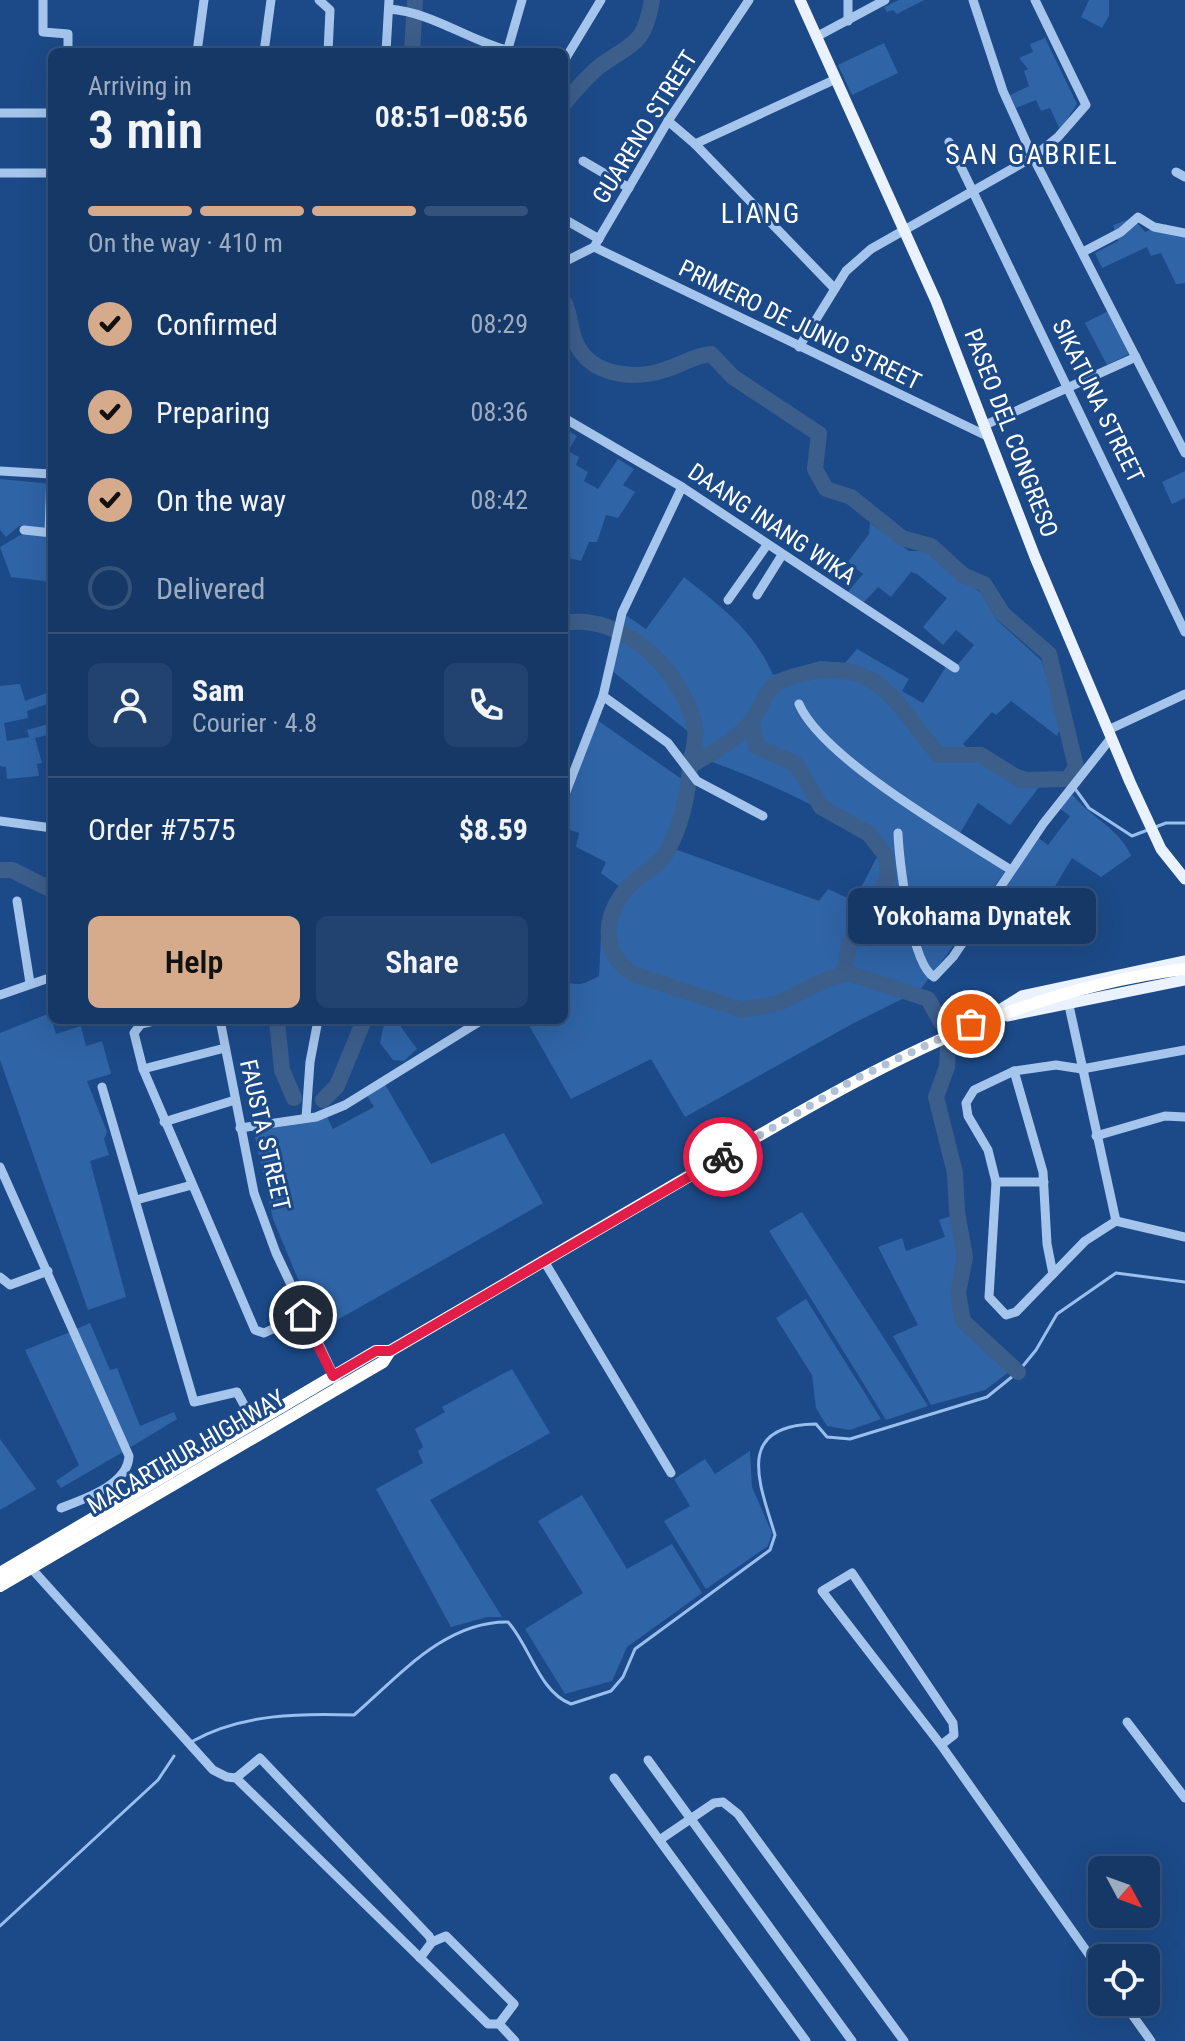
<!DOCTYPE html>
<meta charset="utf-8">
<style>
:root{--surface:#153866;--page:#22436f;--text:#f1f3f6;--muted:#9dacbf;--line:#34527a;--accent:#d6ab8b}
body{margin:0;font-family:"Roboto Condensed",sans-serif;background:var(--page);color:var(--text);height:100vh;display:flex;flex-direction:column;font-size:30px;white-space:nowrap}
*{box-sizing:border-box;margin:0}
p{font-size:26px;color:var(--muted)}
.icon{flex:none;width:44px;height:44px;fill:none;stroke:currentColor;stroke-width:2;stroke-linecap:round;stroke-linejoin:round}
.map{position:relative;flex:1;overflow:hidden}
.side{position:absolute;left:48px;top:48px;width:520px;height:976px;display:flex;flex-direction:column;background:var(--surface);border-radius:12px;box-shadow:0 8px 32px #0002,0 0 0 2px var(--line)}
.side>*{flex:none}
.needle{width:52px;rotate:131deg}
.controls{position:absolute;left:1088px;top:1856px;display:grid;gap:16px}
.controls a{display:grid;place-items:center;width:72px;height:72px;border-radius:12px;background:var(--surface);box-shadow:0 8px 32px #0002,0 0 0 2px var(--line);font-size:40px}
.pin{position:absolute;display:grid;place-items:center;width:68px;height:68px;color:#fff;margin:-34px;border:4px solid #fff;border-radius:50%;box-shadow:0 2px 8px #0007}
.courier{position:absolute;display:grid;place-items:center;width:80px;height:80px;margin:-40px;border:6px solid #e11d48;border-radius:50%;background:#fff;color:#222;box-shadow:0 2px 10px #0007}
.bubble{position:absolute;height:56px;border-radius:12px;background:var(--surface);box-shadow:0 8px 32px #0002,0 0 0 2px var(--line);font-size:26px;font-weight:600;line-height:56px;text-align:center}
.overview em{font-style:normal;font-weight:600}
.overview div{display:flex;flex-direction:column-reverse}
.overview{display:flex;align-items:center;justify-content:space-between;height:136px;padding:0 40px}
h1{font-size:52px;font-weight:600;line-height:60px}
.bar{display:grid;grid-template-columns:repeat(4,1fr);gap:12px 8px;align-content:center;height:96px;padding:0 40px}
.bar i{height:10px;border-radius:6px;background:var(--line)}
.bar .active{background:var(--accent)}
.bar p{grid-column:span 4}
.line{display:flex;align-items:center;gap:20px;padding:0 40px;border-top:2px solid var(--line)}
.line div{flex:1}
.round{display:grid;place-items:center;flex:none;width:84px;height:84px;border-radius:12px;background:var(--page)}
ol{padding:0 40px;list-style:none}
li{display:flex;align-items:center;gap:24px;height:88px}
li p{margin-inline-start:auto}
li .icon{padding:8px;border-radius:50%;background:var(--accent);color:#111;stroke-width:4}
li:last-child{color:var(--muted)}
li i{width:44px;height:44px;border:4px solid var(--line);border-radius:50%}
.button{display:flex;gap:16px;margin-top:auto;padding:16px 40px}
.button a{flex:1;height:92px;border-radius:12px;background:var(--accent);color:#111;font-size:32px;font-weight:600;line-height:92px;text-align:center}
.button a+a{background:var(--page);color:var(--text)}
.map>svg:first-child{display:block}
.green{fill:#2f64a6}
.lines{fill:none;stroke-linecap:round;stroke-linejoin:round}
.stream{stroke:#98bfee;stroke-width:3}
.river{stroke:#3c5e8b;stroke-width:16}
.minor{stroke:#a5c5ec;stroke-width:9}
.major{stroke:#eaf2ff;stroke-width:11}
.highway{stroke:#fff;stroke-width:12}
.done{stroke:#b0c0d5;stroke-width:8;stroke-dasharray:0 14.4}
.route{stroke:#e11d48;stroke-width:10}
.labels{text-anchor:middle;dominant-baseline:central;stroke-width:6;stroke-linejoin:round;paint-order:stroke}
.street-label{font-size:24px;fill:#fff;stroke:#1c4a88}
.quarter-label{font-size:28px;letter-spacing:2px;fill:#fff;stroke:#1c4a88}
</style>
<div class="map">
<svg width="1185" height="2041" viewBox="0 0 1185 2041">
<rect width="100%" height="100%" fill="#1c4a88"/>
<g class="green">
<path d="M899 0H924L897 14 893 10 887 12 884 7Z"/>
<path d="M1089 0H1109V16L1102 28 1081 17Z"/>
<path d="M1045 38 1077 104 1060 130 1050 108 1041 111 1036 100 1016 108 1010 95 1029 86 1024 71 1028 69 1019 58 1033 52 1030 44Z"/>
<path d="M884 43 898 73 852 95 838 65Z"/>
<path d="M1133 218 1145 232 1166 224 1185 234V283L1176 284 1161 253 1151 256 1147 247 1102 268 1095 253 1118 241 1113 225Z"/>
<path d="M1108 311 1129 354 1107 365 1085 323Z"/>
<path d="M564 428 577 436 568 451 579 457 576 465 588 472 584 481 598 489 618 459 634 469 623 485 635 492 618 518 606 515 597 542H589L581 561 564 557Z"/>
<path d="M1185 471V498L1172 504 1162 482Z"/>
<path d="M0 479 52 484V529L19 526 6 537 0 530Z"/>
<path d="M870 523 909 551H928L981 593 997 620 1042 661 1061 727 1057 736 1011 701 996 715 992 712 963 744 982 762 992 753 1009 766 1046 778 1010 825 978 803 957 838 1002 867 1004 873 978 910 950 891 936 907 966 929 920 990 852 1024 685 1117 651 1059 571 1099 526 1020H564V980C578 988 585 983 599 976L601 936 624 890 601 873 606 862 576 847 579 833 564 828V802L597 720 693 787 672 848 819 901 828 889 854 901 878 855C859 818 736 769 694 756L699 740 611 670 624 614 646 629 684 577C722 608 753 629 773 675L820 661 845 663 857 649 909 679 902 691 923 703 947 665 954 669 974 645 956 630 943 645 923 627 947 598 917 574 911 572 891 597 878 587 864 602 847 593 863 574 848 562 869 534Z"/>
<path d="M22 534 52 537V582L11 577 0 547Z"/>
<path d="M20 684 25 701 52 691V707L50 703 27 711 28 718 4 723 7 741 29 737 27 730 52 723V734L35 738 42 763 37 764 39 776 7 779 6 767 0 766V686Z"/>
<path d="M1072 794C1089 816 1121 830 1131 856L1101 877 1072 858 1051 893 995 909 987 903 1037 837 1048 845 1070 816 1059 808Z"/>
<path d="M50 1013 56 1034 81 1026 86 1046 102 1041 111 1074 87 1081 107 1132 104 1139 109 1155 90 1161 126 1297 88 1310 0 1060V1033Z"/>
<path d="M385 1020H401V1027L417 1049 404 1061 393 1060 380 1043Z"/>
<path d="M382 1079 431 1164 504 1133 543 1203 332 1323 323 1313 313 1315 273 1219 253 1128 327 1117 333 1129 374 1107 364 1091Z"/>
<path d="M802 1212 928 1406 886 1420 769 1231Z"/>
<path d="M954 1215 961 1257 955 1293 960 1323 991 1349 1009 1372 985 1390 931 1405 893 1336 918 1325 878 1247 902 1238 906 1251 945 1237 939 1220Z"/>
<path d="M806 1299 881 1419 850 1430 827 1426 816 1408 812 1375 776 1318Z"/>
<path d="M90 1323 110 1370 117 1368 140 1426 174 1412 177 1419 131 1447 122 1439 72 1331Z"/>
<path d="M70 1332 123 1452 61 1488 56 1481 79 1465 25 1350Z"/>
<path d="M512 1369 550 1433 430 1500 502 1617H487L451 1627 376 1489 423 1463 418 1451 423 1447 415 1429 445 1412 442 1407Z"/>
<path d="M0 1439 36 1489 0 1510Z"/>
<path d="M750 1451 752 1487 772 1533 768 1546 706 1589 664 1521 690 1506 674 1479 705 1459 715 1474Z"/>
<path d="M582 1495 627 1569 672 1544 702 1593 627 1647 612 1681 565 1694 525 1629 583 1593 538 1521Z"/>
</g>
<g class="lines">
<g class="stream">
<path d="M1068 779 1089 808 1132 836 1166 823H1185"/>
<path d="M193 1741C241 1714 301 1713 354 1715 399 1676 445 1621 508 1622 530 1646 539 1692 571 1704L611 1691 623 1677 635 1649 770 1550 775 1535C760 1484 733 1425 816 1424L827 1437 850 1439 987 1397 1018 1372 1036 1350 1057 1314 1116 1273 1185 1282"/>
<path d="M0 1926 158 1780 174 1756"/>
</g>
<g class="river">
<path d="M412 52 415 0"/>
<path d="M564 103C575 91 587 76 600 66 633 42 644 46 652 0"/>
<path d="M564 302C571 315 570 331 576 343 591 376 634 380 664 370 682 365 692 356 711 354L733 377 819 434 815 469 826 489 851 497 902 538 931 546 963 575 984 584 1003 614 1049 654 1076 767 1068 779 1021 780 981 755H939C899 711 883 659 811 672 799 675 781 678 771 688 763 696 760 710 753 719 739 739 711 753 690 766 692 754 697 740 695 728 684 672 624 613 564 623"/>
<path d="M752 722 756 746 796 764 821 807 869 834 886 856 888 878 850 943 843 974"/>
<path d="M690 766C688 796 682 823 668 850 659 867 639 874 627 888 603 917 600 952 633 974L742 1010 779 1003 825 980 848 973 928 999 941 1022"/>
<path d="M0 870H12L52 890"/>
<path d="M277 1020 282 1070 294 1098"/>
<path d="M948 1048 947 1067 936 1097 955 1173 957 1212 965 1257 958 1293 963 1321 1018 1372"/>
<path d="M323 1100 337 1086 364 1020"/>
</g>
<g class="minor">
<path d="M43 0V32L68 34V52"/>
<path d="M319 0 330 10 328 52"/>
<path d="M848 0V21"/>
<path d="M973 0 1003 91 1033 157 1185 453"/>
<path d="M389 9C431 12 466 39 507 50"/>
<path d="M816 37 885 0"/>
<path d="M197 52 204 0"/>
<path d="M264 52 271 0"/>
<path d="M386 52 389 0"/>
<path d="M507 52 522 0"/>
<path d="M564 61 601 0"/>
<path d="M0 113H52"/>
<path d="M668 121 695 144 834 288"/>
<path d="M949 142 1185 632"/>
<path d="M695 144 836 79"/>
<path d="M583 161 629 188"/>
<path d="M1176 172 1185 177"/>
<path d="M0 173H52"/>
<path d="M564 219 599 239"/>
<path d="M594 247 989 437"/>
<path d="M1083 252 1121 232 1138 217 1154 227 1185 233"/>
<path d="M564 262 594 247 668 121 749 0"/>
<path d="M799 347 846 271 871 249 1033 157 1058 137 1086 105 1035 0"/>
<path d="M564 418 682 487 955 668"/>
<path d="M985 425 1136 357"/>
<path d="M0 471 51 474 49 533"/>
<path d="M24 530 52 533"/>
<path d="M757 595 782 555"/>
<path d="M728 600 767 545"/>
<path d="M603 696 668 743 697 781 763 816"/>
<path d="M799 704C822 758 958 836 1011 870"/>
<path d="M1108 730 1185 694"/>
<path d="M564 797 603 696 622 613 682 487"/>
<path d="M0 821 52 828"/>
<path d="M898 833C899 861 911 964 934 977L953 957 1043 824 1111 738"/>
<path d="M17 901 30 983"/>
<path d="M0 995 52 977"/>
<path d="M1068 1001 1116 1221"/>
<path d="M158 1020 141 1024 134 1033 143 1069 255 1330 264 1333 303 1315"/>
<path d="M220 1020 254 1193 276 1253 336 1380"/>
<path d="M1185 1050 1082 1069 1056 1065 1014 1071 974 1090 966 1103 968 1116 988 1150 996 1182 989 1297 1006 1315 1016 1312 1085 1241 1116 1221 1185 1237"/>
<path d="M143 1069 225 1048"/>
<path d="M1014 1071 1043 1172 1047 1244 1053 1274"/>
<path d="M102 1087 194 1402 237 1392 254 1423"/>
<path d="M306 1118 310 1062 318 1020"/>
<path d="M164 1122 235 1100"/>
<path d="M240 1128 316 1117 345 1105 482 1020"/>
<path d="M1096 1136 1165 1116 1185 1117"/>
<path d="M0 1167 129 1456C128 1485 84 1499 61 1508"/>
<path d="M996 1182H1044"/>
<path d="M136 1200 192 1185"/>
<path d="M544 1261 671 1473"/>
<path d="M0 1277 10 1285 48 1271"/>
<path d="M31 1568 213 1770 227 1777 236 1778 488 2024H499L515 2041"/>
<path d="M1127 1722 1185 1798"/>
<path d="M941 1745 954 1735 953 1723 852 1573 822 1591 941 1745 1102 1973"/>
<path d="M648 1760 852 2041"/>
<path d="M236 1778 260 1758 429 1936 432 1942 420 1958"/>
<path d="M614 1778 806 2041"/>
<path d="M661 1839 714 1803 723 1802 738 1814 904 2041"/>
<path d="M432 1942 446 1936 514 2004 499 2024"/>
<path d="M1123 2002 1151 2041"/>
</g>
<g class="major">
<path d="M800 0 936 301 1035 557 1130 782 1161 849 1185 879"/>
<path d="M990 1016 1022 996 1185 961"/>
<path d="M1007 1016 1185 980"/>
</g>
<g class="highway">
<path d="M0 1573 376 1351H390"/>
<path d="M0 1586 383 1362 390 1351C494 1290 599 1229 703 1168 860 1077 1000 992 1185 969"/>
</g>
</g>
<g class="lines">
<path class="done" d="M723 1157 855 1079 971 1024"/>
<path class="route" d="M303 1315 333 1376 376 1351H390L723 1157"/>
</g>
<g class="labels">
<g class="street-label">
<text transform="translate(645 127) rotate(-58)">GUARENO STREET</text>
<text transform="translate(800 325) rotate(26)">PRIMERO DE JUNIO STREET</text>
<text transform="translate(1098 401) rotate(64)">SIKATUNA STREET</text>
<text transform="translate(1011 433) rotate(69)">PASEO DEL CONGRESO</text>
<text transform="translate(772 524) rotate(34)">DAANG INANG WIKA</text>
<text transform="translate(265 1135) rotate(77)">FAUSTA STREET</text>
<text transform="translate(186 1452) rotate(-30)">MACARTHUR HIGHWAY</text>
</g>
<g class="quarter-label">
<text x="1032" y="154">SAN GABRIEL</text>
<text x="761" y="213">LIANG</text>
</g>
</g>
</svg>
<div class="controls">
<a><svg class="needle" viewBox="-14 -14 28 28"><path d="M0-13l5 13h-10z" fill="#e53935"/><path d="M0 13l5-13h-10z" fill="#9dacbf"/></svg></a>
<a><svg class="icon" aria-label="locate" viewBox="0 0 24 24"><circle cx="12" cy="12" r="6"/><path d="M12 2v4M12 18v4M2 12h4M18 12h4"/></svg></a>
</div>
<div class="pin" style="left:971px;top:1024px;background:#ea580c"><svg class="icon" aria-label="bag" viewBox="0 0 24 24"><path d="M5 8h14l-1 12H6zM9 8a3 3 0 0 1 6 0"/></svg></div>
<div class="pin" style="left:303px;top:1315px;background:#1f2937"><svg class="icon" aria-label="home" viewBox="0 0 24 24"><path d="M3 11l9-7 9 7M6 9v11h12V9"/></svg></div>
<div class="courier" style="left:723px;top:1157px"><svg class="icon" aria-label="bike" viewBox="0 0 24 24"><circle cx="6" cy="16" r="4"/><circle cx="18" cy="16" r="4"/><path d="M6 16l4-8h5l3 8M10 8l3 8H6M13 5h3"/></svg></div>
<div class="bubble" style="left:848px;top:888px;width:248px">Yokohama Dynatek</div>
<section class="side">
<div class="overview"><div><h1>3 min</h1><p>Arriving in</p></div><em>08:51–08:56</em></div>
<div class="bar"><i class="active"></i><i class="active"></i><i class="active"></i><i></i><p>On the way · 410 m</p></div>
<ol>
<li><svg class="icon" aria-label="check" viewBox="0 0 24 24"><path d="M5 12l5 5 9-10"/></svg>Confirmed<p>08:29</p></li>
<li><svg class="icon" aria-label="check" viewBox="0 0 24 24"><path d="M5 12l5 5 9-10"/></svg>Preparing<p>08:36</p></li>
<li><svg class="icon" aria-label="check" viewBox="0 0 24 24"><path d="M5 12l5 5 9-10"/></svg>On the way<p>08:42</p></li>
<li><i></i>Delivered</li>
</ol>
<div class="line" style="height:144px"><a class="round"><svg class="icon" aria-label="person" viewBox="0 0 24 24"><circle cx="12" cy="8" r="4"/><path d="M4 21q1-7 8-7t8 7"/></svg></a><div><b>Sam</b><p>Courier · 4.8</p></div><a class="round"><svg class="icon" aria-label="phone" viewBox="0 0 24 24"><path d="M5 4h4l2 5-3 2q2 4 5 5l2-3 5 2v4C11 20 4 13 5 4z"/></svg></a></div>
<div class="line" style="height:104px"><div>Order #7575</div><b>$8.59</b></div>
<div class="button"><a>Help</a><a>Share</a></div>
</section>
</div>
